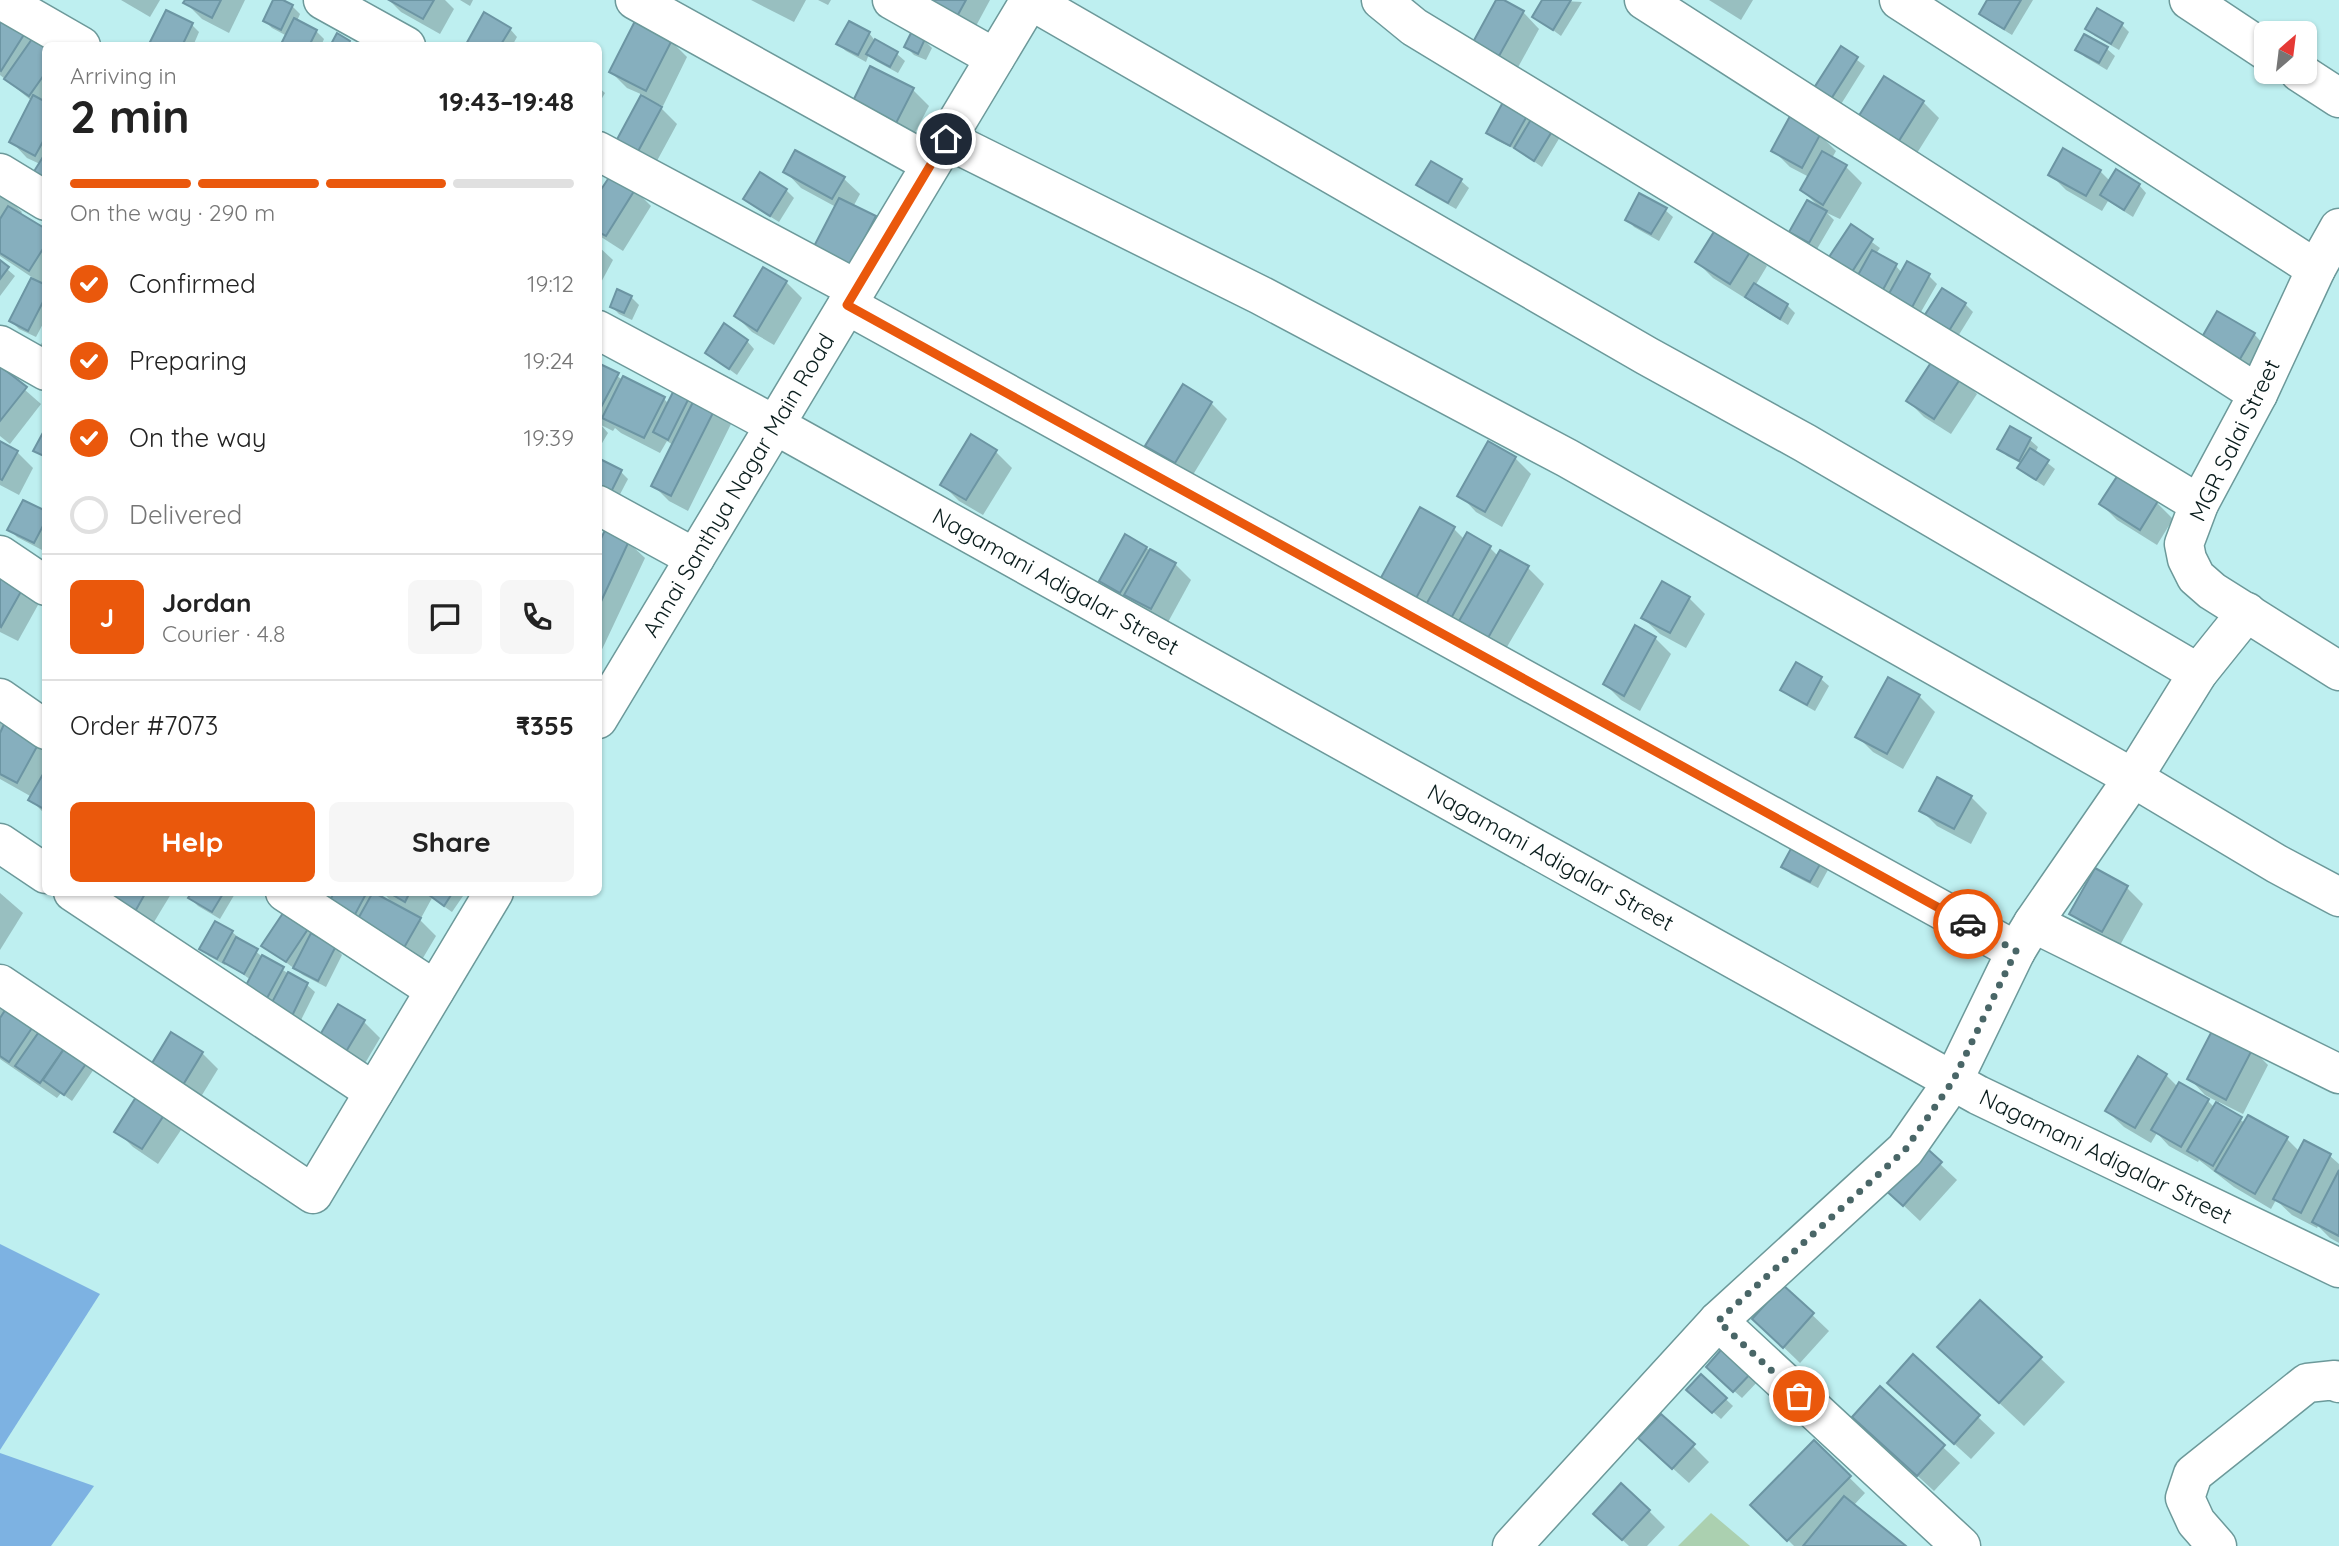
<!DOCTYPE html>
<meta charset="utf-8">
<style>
:root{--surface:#fff;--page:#f6f6f6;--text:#222;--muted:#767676;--line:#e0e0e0;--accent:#ea580c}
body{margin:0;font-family:Quicksand,sans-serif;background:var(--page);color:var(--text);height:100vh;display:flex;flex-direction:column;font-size:26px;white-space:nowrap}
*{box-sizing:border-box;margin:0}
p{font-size:23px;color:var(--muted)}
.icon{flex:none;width:38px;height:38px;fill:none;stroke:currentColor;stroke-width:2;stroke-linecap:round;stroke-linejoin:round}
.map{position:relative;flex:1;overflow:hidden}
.drawer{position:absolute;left:42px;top:42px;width:560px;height:854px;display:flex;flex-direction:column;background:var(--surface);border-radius:10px;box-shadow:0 2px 5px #0004}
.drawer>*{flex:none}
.needle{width:46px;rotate:28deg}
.controls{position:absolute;left:2254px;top:21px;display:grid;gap:14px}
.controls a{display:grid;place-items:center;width:63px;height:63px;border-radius:10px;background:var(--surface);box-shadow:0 2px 5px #0004;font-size:35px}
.pin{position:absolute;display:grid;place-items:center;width:60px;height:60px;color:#fff;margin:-30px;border:4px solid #fff;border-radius:50%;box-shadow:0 2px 7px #0007}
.courier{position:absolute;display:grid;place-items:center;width:70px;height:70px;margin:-35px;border:5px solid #ea580c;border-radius:50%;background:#fff;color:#222;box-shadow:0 2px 9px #0007}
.headline em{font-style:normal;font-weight:800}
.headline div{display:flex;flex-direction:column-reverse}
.headline{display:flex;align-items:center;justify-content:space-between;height:119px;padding:0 28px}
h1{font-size:46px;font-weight:800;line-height:52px}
.bar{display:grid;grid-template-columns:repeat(4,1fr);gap:10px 7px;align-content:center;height:84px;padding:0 28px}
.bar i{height:9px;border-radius:5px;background:var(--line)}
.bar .active{background:var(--accent)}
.bar p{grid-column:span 4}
.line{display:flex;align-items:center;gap:18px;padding:0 28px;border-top:2px solid var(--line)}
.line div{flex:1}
.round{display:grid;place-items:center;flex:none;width:74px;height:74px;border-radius:10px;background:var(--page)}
ol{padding:0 28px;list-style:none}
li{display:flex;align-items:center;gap:21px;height:77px}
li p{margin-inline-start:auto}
li .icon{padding:7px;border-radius:50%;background:var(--accent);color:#fff;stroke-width:4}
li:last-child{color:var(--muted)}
li i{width:38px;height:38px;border:4px solid var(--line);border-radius:50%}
.cta{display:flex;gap:14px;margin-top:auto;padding:14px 28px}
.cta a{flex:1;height:80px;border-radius:10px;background:var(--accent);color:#fff;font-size:28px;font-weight:800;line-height:80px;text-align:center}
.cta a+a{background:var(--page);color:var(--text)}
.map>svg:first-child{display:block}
.green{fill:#abd0b0}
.water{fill:#7db2e2}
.shadow{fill:#0003}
.building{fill:#86afbe;stroke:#6c95a3;stroke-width:2}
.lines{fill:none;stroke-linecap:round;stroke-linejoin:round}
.street-casing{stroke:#6c999a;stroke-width:41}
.secondary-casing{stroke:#6c999a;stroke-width:41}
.street{stroke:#fff;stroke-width:38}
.secondary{stroke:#fff;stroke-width:38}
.done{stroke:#496667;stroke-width:7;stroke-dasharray:0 12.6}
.route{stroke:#ea580c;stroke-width:9}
.labels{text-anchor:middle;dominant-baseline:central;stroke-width:5;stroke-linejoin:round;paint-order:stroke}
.street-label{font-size:23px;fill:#0a1d1d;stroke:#fff}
</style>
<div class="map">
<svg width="2339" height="1546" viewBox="0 0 2339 1546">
<rect width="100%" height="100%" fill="#beeff0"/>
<path class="green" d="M1711 1513 1750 1546H1678Z"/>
<g class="water">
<path d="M0 1244 100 1294 0 1450Z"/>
<path d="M0 1453 94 1486 51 1546H0Z"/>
</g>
<g class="shadow">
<path d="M121 0H160L150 17Z"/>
<path d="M187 0H245L229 33 202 19 186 3Z"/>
<path d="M275 0 292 6 300 14 297 21 316 31 324 39 321 46H282L287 36 272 28 265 21Z"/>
<path d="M389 0H445L454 9 440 34 401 12Z"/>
<path d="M460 0H473L470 6Z"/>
<path d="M751 0H806L794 22Z"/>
<path d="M818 0H831L828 5Z"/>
<path d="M911 0H990L970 37Z"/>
<path d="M1498 0 1523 12 1539 29 1516 71 1491 58Z"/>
<path d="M1544 0 1582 2 1561 36 1534 16Z"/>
<path d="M1709 0H1753L1741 20Z"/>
<path d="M1989 0H2033L2012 35 1989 21 1981 14Z"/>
<path d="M0 9 46 46V183L40 164 27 158 11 141 32 101 0 75Z"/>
<path d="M192 25 199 32 193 46 150 45Z"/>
<path d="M2122 25 2129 32 2119 50 2095 36 2087 29Z"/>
<path d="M510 29 517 37 512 46H467Z"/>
<path d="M869 33 876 42 897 54 905 61 898 73 876 61 869 54 866 62 846 51 838 44Z"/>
<path d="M2085 36 2107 49 2115 56 2107 70 2085 57 2077 49Z"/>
<path d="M924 40 932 48 926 60 914 55 906 47Z"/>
<path d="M671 41 687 57 663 106 656 103 677 124 652 170 617 143 643 95 627 88 611 72Z"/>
<path d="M1841 48 1865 66 1838 109 1822 98Z"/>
<path d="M598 87 605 93 598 105Z"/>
<path d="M913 90 929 106 909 144 868 123Z"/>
<path d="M1508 97 1560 137 1542 167 1519 151 1496 140 1488 132Z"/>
<path d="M1923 102 1939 118 1912 161 1873 137Z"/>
<path d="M1820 135 1836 151 1832 158 1846 167 1862 183 1840 219 1827 213 1834 220 1817 249 1798 239 1791 231 1819 207 1802 190 1809 177 1790 167 1774 151Z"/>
<path d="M785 171 843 178 860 194 853 207 875 218 891 234 864 286 836 207 801 188Z"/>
<path d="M2100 171 2110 181 2139 185 2146 193 2133 217 2108 201 2102 211 2066 190 2050 174Z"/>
<path d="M1461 181 1469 188 1456 209 1426 192 1418 185Z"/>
<path d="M635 190 651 206 623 251 598 235V197Z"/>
<path d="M786 190 794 198 779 222 753 206 745 198Z"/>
<path d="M0 192 22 212 20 215 46 231V318L36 337 19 329 11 321 33 278 0 256Z"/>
<path d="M1665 210 1673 217 1659 241 1634 227 1627 219Z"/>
<path d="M1851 227 1880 248 1875 255 1896 266 1902 273 1929 276 1937 284 1918 317 1837 268Z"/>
<path d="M598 246 613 260 598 288Z"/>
<path d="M1751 250 1767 266 1755 286 1787 305 1795 313 1788 325 1713 278 1697 262Z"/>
<path d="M0 263 15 276 0 296Z"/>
<path d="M786 282 802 298 774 345 752 332 736 316Z"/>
<path d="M631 297 639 305 632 320 619 314 612 307Z"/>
<path d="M1965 304 1973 312 1952 346 1929 331Z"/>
<path d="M2254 334 2270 351 2253 381 2217 360Z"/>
<path d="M46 336V357L38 349Z"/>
<path d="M747 341 754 349 737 375 707 353Z"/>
<path d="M598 364 623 380 624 379 664 399 669 404 676 390 715 408 731 424 688 511 669 501 653 485 673 445 667 441 660 453 621 433 615 428 613 431 601 425 608 433 598 450Z"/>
<path d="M0 368 41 404 10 444 0 436Z"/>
<path d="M1961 378 1977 394 1951 434 1924 417 1908 401Z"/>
<path d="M1211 403 1227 419 1191 478 1164 462 1148 446Z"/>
<path d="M2011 429 2030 440 2038 447 2035 453 2055 469 2044 486 2027 475 2019 468 2022 464 2007 456 1999 448Z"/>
<path d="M0 443 17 452 33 468 19 495 0 485Z"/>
<path d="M1489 444 1515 458 1531 474 1502 527 1476 512 1460 495Z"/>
<path d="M996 452 1012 468 983 515 959 501 943 485Z"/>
<path d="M621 472 628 479 617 500 598 491Z"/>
<path d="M2118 478 2157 503 2173 519 2157 545 2117 520 2101 504Z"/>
<path d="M46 513V542L42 550 17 537 10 530Z"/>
<path d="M1454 529 1465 540 1468 535 1490 548 1498 556 1528 568 1544 584 1504 652 1397 598Z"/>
<path d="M598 530 605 536 628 542 645 558 598 658Z"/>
<path d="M1146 548 1175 564 1191 580 1167 624 1117 597 1101 581Z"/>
<path d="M0 577 22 589 38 605 18 641 0 632Z"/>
<path d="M1689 598 1705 614 1686 648 1660 634 1643 618Z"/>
<path d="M1655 638 1671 654 1640 711 1621 700 1605 684Z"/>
<path d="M1797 664 1821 679 1829 686 1815 711 1790 697 1782 690Z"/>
<path d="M1919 696 1935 712 1903 769 1873 752 1857 736Z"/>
<path d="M0 722 5 727 46 749V815L31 800 32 797 0 779Z"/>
<path d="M1971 797 1987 813 1971 844 1937 826 1921 810Z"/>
<path d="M1795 845 1829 868 1818 888 1791 874 1783 866Z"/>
<path d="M2127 888 2143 904 2119 947 2088 930 2072 914Z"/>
<path d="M95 892H169L171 894 148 932Z"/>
<path d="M194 892H236L220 919 198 906 190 898Z"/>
<path d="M308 892H378L377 895 393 904 383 892H460L463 896 452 912 432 898 420 920 436 936 417 968Z"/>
<path d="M0 893 23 913 0 950Z"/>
<path d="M307 930 335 947 342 955 326 987 303 975 264 946Z"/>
<path d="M232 932 265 959 307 985 315 992 298 1026 253 991 251 980 227 963 225 965 209 956 201 949Z"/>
<path d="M0 1006 94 1069 72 1101 61 1093 57 1098 0 1059Z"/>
<path d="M364 1022 380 1038 361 1070 336 1056Z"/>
<path d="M2252 1049 2268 1065 2243 1114 2219 1102 2218 1105 2245 1123 2287 1139 2300 1152 2305 1142 2330 1156 2339 1164V1243L2330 1238 2318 1226 2317 1228 2292 1215 2276 1200 2271 1209 2234 1187 2199 1160 2198 1162 2169 1146 2157 1133 2151 1143 2124 1127 2107 1111 2166 1075 2178 1087 2208 1101 2215 1108 2218 1102 2205 1095 2189 1078Z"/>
<path d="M202 1053 218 1069 194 1108 164 1089Z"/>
<path d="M165 1114 181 1130 158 1164 133 1147 117 1131Z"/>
<path d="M1922 1147 1957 1180 1920 1221 1902 1204Z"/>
<path d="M1783 1287 1829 1331 1800 1363 1770 1334Z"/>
<path d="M1939 1347 2040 1358 2065 1382 2024 1426Z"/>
<path d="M1914 1357 1995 1433 1971 1459 1905 1399Z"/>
<path d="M1754 1370 1761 1378 1742 1398 1716 1375Z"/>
<path d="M1701 1376 1733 1406 1721 1419 1696 1397Z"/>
<path d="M1880 1389 1960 1463 1934 1491 1871 1433Z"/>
<path d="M1814 1443 1865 1493 1854 1505 1903 1546H1794L1753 1505Z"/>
<path d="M1693 1446 1709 1462 1689 1483 1657 1454Z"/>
<path d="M1649 1511 1665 1527 1647 1546H1629L1612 1530Z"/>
</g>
<g class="building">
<path d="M185 0H221L212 18 183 3Z"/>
<path d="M273 0H283L293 5 281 30 263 21Z"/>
<path d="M389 0H434L423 19Z"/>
<path d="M913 0H966L954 22Z"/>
<path d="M1496 0H1504L1524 11 1499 56 1473 42Z"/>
<path d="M1542 0H1571L1553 30 1532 17Z"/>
<path d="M1987 0H2021L2004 29 1979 14Z"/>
<path d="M0 7 30 25 1 71 0 70Z"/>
<path d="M2097 8 2123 23 2111 44 2085 29Z"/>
<path d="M166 10 193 23 182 46H148Z"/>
<path d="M484 12 511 28 500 46H465Z"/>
<path d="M294 18 317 30 309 46H280Z"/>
<path d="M635 21 672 40 646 91 609 72Z"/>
<path d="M849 21 870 32 858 55 836 44Z"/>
<path d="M39 29 46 46V72L29 96 4 79Z"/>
<path d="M912 31 925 39 918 54 904 47Z"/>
<path d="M337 33 350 41 348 46H330Z"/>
<path d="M2084 34 2108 47 2099 63 2075 50Z"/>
<path d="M875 39 898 52 890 67 866 54Z"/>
<path d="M1841 46 1858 57 1829 102 1812 91Z"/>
<path d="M870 66 914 88 893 129 850 107Z"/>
<path d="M1884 76 1924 101 1895 147 1855 122Z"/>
<path d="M33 95 46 102V136L35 156 9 142Z"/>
<path d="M641 95 662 107 636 155 615 143Z"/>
<path d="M1507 95 1531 109 1510 146 1486 133Z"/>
<path d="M1533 116 1554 128 1534 161 1514 148Z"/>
<path d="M1790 116 1821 133 1802 168 1771 151Z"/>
<path d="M2063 148 2101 170 2086 196 2048 175Z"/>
<path d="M795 150 845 177 832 199 783 172Z"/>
<path d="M1822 151 1847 165 1823 205 1800 190Z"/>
<path d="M46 152V180L33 173Z"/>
<path d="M1431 161 1462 179 1448 203 1416 185Z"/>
<path d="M2116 169 2140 184 2124 210 2100 195Z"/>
<path d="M760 172 787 189 770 216 743 199Z"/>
<path d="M612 173 636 188 606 236 598 232V194Z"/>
<path d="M1639 193 1667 208 1651 234 1625 220Z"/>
<path d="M839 198 876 216 848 271 811 252Z"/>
<path d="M1807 200 1827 211 1809 243 1789 232Z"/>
<path d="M8 206 46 229V244L29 271 0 253V219Z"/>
<path d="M1851 224 1873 239 1850 275 1827 260Z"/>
<path d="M1717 227 1752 249 1730 284 1695 262Z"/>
<path d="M1872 250 1897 264 1879 297 1853 284Z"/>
<path d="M0 260 9 267 0 279Z"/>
<path d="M1907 261 1930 274 1910 311 1886 299Z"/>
<path d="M763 267 787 281 757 331 734 316Z"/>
<path d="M31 278 46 285V296L28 331 9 321Z"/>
<path d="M1754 283 1788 304 1780 319 1745 297Z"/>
<path d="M1942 288 1966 303 1944 339 1919 324Z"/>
<path d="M617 289 632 296 624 313 610 307Z"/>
<path d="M2217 311 2255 333 2236 366 2198 344Z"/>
<path d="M724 323 748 340 729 369 705 353Z"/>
<path d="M1934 358 1962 376 1934 419 1906 401Z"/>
<path d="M598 363 619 373 598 413Z"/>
<path d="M0 366 27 387 0 421Z"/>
<path d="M623 376 665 397 644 438 602 418Z"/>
<path d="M1183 384 1212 402 1175 463 1145 446Z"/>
<path d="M675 388 690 396 668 440 653 432Z"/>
<path d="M696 396 716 407 671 496 651 486Z"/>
<path d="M2010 426 2031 438 2019 461 1997 449Z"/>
<path d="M46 427V457L33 451Z"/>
<path d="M971 434 997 450 966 500 940 485Z"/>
<path d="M0 441 18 451 2 480 0 479Z"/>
<path d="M1488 441 1516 457 1485 512 1457 496Z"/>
<path d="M2030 448 2049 460 2036 480 2017 468Z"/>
<path d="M598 458 622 470 610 494 598 488Z"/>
<path d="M2118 475 2158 501 2140 530 2099 504Z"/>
<path d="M23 500 46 511V520L34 543 7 530Z"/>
<path d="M1420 507 1455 527 1414 602 1378 583Z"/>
<path d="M605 530 629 541 598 608V545Z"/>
<path d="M1467 532 1491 546 1449 622 1424 608Z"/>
<path d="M1125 534 1147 547 1120 593 1099 581Z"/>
<path d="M1150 549 1176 563 1151 609 1124 595Z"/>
<path d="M1500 550 1529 566 1488 638 1459 621Z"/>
<path d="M0 575 23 588 1 627 0 626Z"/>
<path d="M1662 581 1690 597 1670 633 1641 618Z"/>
<path d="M1635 625 1656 637 1624 696 1603 684Z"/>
<path d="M1796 662 1822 677 1807 705 1780 690Z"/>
<path d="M1888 677 1920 695 1887 754 1855 737Z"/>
<path d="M5 722 40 741 17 783 0 774V733Z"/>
<path d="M46 769V810L28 800Z"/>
<path d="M1937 777 1972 796 1954 829 1919 811Z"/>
<path d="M1794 843 1823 859 1810 882 1781 867Z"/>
<path d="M2095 868 2128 886 2102 932 2069 914Z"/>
<path d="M113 892H146L132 917 107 903Z"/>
<path d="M192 892H224L212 912 188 898Z"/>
<path d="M334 892H367L352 920 327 907Z"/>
<path d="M373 892 421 918 401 953 354 926Z"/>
<path d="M388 892H410L405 902Z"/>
<path d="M425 892H453L444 906Z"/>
<path d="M283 913 308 929 286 962 261 946Z"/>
<path d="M215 921 233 931 217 959 199 949Z"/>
<path d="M311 933 336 946 318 981 293 968Z"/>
<path d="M236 937 258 949 244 974 223 962Z"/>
<path d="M262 955 284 967 266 1000 244 989Z"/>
<path d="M288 972 308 983 290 1020 269 1008Z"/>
<path d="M9 1004 36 1022 9 1062 0 1056V1018Z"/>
<path d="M338 1004 365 1020 344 1055 317 1040Z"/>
<path d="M2214 1027 2253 1048 2226 1100 2187 1079Z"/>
<path d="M41 1029 66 1046 40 1083 15 1066Z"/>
<path d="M171 1032 203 1052 178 1093 146 1073Z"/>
<path d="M66 1046 88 1061 64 1095 43 1080Z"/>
<path d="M2138 1056 2167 1074 2135 1128 2105 1111Z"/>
<path d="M2179 1082 2209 1099 2181 1147 2151 1130Z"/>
<path d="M138 1094 166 1112 142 1149 114 1132Z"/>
<path d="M2216 1102 2242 1117 2213 1166 2187 1151Z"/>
<path d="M2248 1115 2288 1137 2255 1194 2215 1171Z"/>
<path d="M2304 1140 2331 1154 2301 1213 2273 1199Z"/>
<path d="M1922 1144 1942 1162 1903 1206 1883 1188Z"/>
<path d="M2339 1170V1236L2312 1222Z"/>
<path d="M1783 1285 1814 1313 1783 1348 1752 1319Z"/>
<path d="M1980 1300 2042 1357 1999 1403 1937 1347Z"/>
<path d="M1727 1343 1755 1369 1733 1392 1706 1367Z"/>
<path d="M1913 1354 1980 1415 1954 1444 1887 1383Z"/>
<path d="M1701 1374 1727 1398 1712 1413 1686 1390Z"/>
<path d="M1880 1386 1945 1445 1917 1476 1852 1417Z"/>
<path d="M1661 1414 1695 1444 1672 1469 1638 1438Z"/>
<path d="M1814 1440 1851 1476 1787 1541 1750 1505Z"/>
<path d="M1621 1483 1650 1510 1622 1540 1593 1514Z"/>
<path d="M1844 1496 1906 1546H1803Z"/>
</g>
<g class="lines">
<g class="street-casing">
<g id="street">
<path d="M1 0 81 46"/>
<path d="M323 0 406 46"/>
<path d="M635 0 931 164"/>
<path d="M892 0 995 58"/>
<path d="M1030 0 1647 356 1805 443 2198 673"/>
<path d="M1381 0 1414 27 2199 504"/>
<path d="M1644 0 2258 394"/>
<path d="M1899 0 2316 269"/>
<path d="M2189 0 2266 51"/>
<path d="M2299 72 2339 98"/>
<path d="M946 139 1260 295 1567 458 2133 778 2277 864 2339 897"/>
<path d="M598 151 856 289"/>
<path d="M0 173 46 201"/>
<path d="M2339 228 2316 269 2258 394 2199 504 2184 544 2187 559 2196 577 2212 591 2339 671"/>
<path d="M847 305 2016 951"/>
<path d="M598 330 775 425 598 719"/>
<path d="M0 345 46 371"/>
<path d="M598 505 695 558"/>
<path d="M0 555 46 586"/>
<path d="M0 698 46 730"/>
<path d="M0 843 46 874"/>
<path d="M73 892 374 1092"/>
<path d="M285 892 435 990"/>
<path d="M2033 923 2339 1074"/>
<path d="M0 984 313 1194 494 892"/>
<path d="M1718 1321 1961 1546"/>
<path d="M1512 1546 1718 1321 1905 1150 1953 1081 2016 951 2033 923 2133 778 2198 673 2247 612"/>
<path d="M2217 1546 2196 1522 2185 1498 2193 1474 2307 1383 2335 1380 2339 1383"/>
</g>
</g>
<g class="secondary-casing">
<path id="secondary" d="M1030 0 775 425 1978 1095 2339 1268"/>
</g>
<use href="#street" class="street"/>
<use href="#secondary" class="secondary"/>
</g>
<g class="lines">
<path class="done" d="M1799 1396 1718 1321 1905 1150 1953 1081 2016 951 1968 924"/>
<path class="route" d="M946 139 847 305 1968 924"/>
</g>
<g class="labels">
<g class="street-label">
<text transform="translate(2234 440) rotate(-64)">MGR Salai Street</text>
<text transform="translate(738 485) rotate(-59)">Annai Santhya Nagar Main Road</text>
<text transform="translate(1056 581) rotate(29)">Nagamani Adigalar Street</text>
<text transform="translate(1551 857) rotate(29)">Nagamani Adigalar Street</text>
<text transform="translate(2106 1156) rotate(26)">Nagamani Adigalar Street</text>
</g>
</g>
</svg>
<div class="controls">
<a><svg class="needle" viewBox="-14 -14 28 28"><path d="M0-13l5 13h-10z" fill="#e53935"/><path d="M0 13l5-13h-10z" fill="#767676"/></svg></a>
</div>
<div class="pin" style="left:1799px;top:1396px;background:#ea580c"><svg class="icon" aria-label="bag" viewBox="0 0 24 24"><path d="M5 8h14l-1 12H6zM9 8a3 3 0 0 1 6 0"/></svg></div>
<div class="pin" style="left:946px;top:139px;background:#1f2937"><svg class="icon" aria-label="home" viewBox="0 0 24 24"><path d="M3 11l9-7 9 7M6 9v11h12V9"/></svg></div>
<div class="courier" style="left:1968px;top:924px"><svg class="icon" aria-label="car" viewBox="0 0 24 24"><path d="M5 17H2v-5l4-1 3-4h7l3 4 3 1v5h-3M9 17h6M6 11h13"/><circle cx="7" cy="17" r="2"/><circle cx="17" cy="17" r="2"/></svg></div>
<section class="drawer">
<div class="headline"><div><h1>2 min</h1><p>Arriving in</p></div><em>19:43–19:48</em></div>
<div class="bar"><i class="active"></i><i class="active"></i><i class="active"></i><i></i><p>On the way · 290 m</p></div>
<ol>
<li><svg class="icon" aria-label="check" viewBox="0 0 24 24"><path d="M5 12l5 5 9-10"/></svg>Confirmed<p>19:12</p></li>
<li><svg class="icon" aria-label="check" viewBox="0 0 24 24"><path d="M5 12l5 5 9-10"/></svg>Preparing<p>19:24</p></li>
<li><svg class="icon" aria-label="check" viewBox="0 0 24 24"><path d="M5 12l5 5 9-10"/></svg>On the way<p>19:39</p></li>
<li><i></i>Delivered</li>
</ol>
<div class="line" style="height:126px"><b class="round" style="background:var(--accent);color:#fff">J</b><div><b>Jordan</b><p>Courier · 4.8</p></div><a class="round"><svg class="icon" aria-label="chat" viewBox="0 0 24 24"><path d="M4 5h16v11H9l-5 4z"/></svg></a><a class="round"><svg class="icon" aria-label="phone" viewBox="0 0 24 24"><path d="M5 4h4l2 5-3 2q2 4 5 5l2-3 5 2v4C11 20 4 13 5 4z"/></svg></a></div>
<div class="line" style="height:91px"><div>Order #7073</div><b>₹355</b></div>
<div class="cta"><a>Help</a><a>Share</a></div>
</section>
</div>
